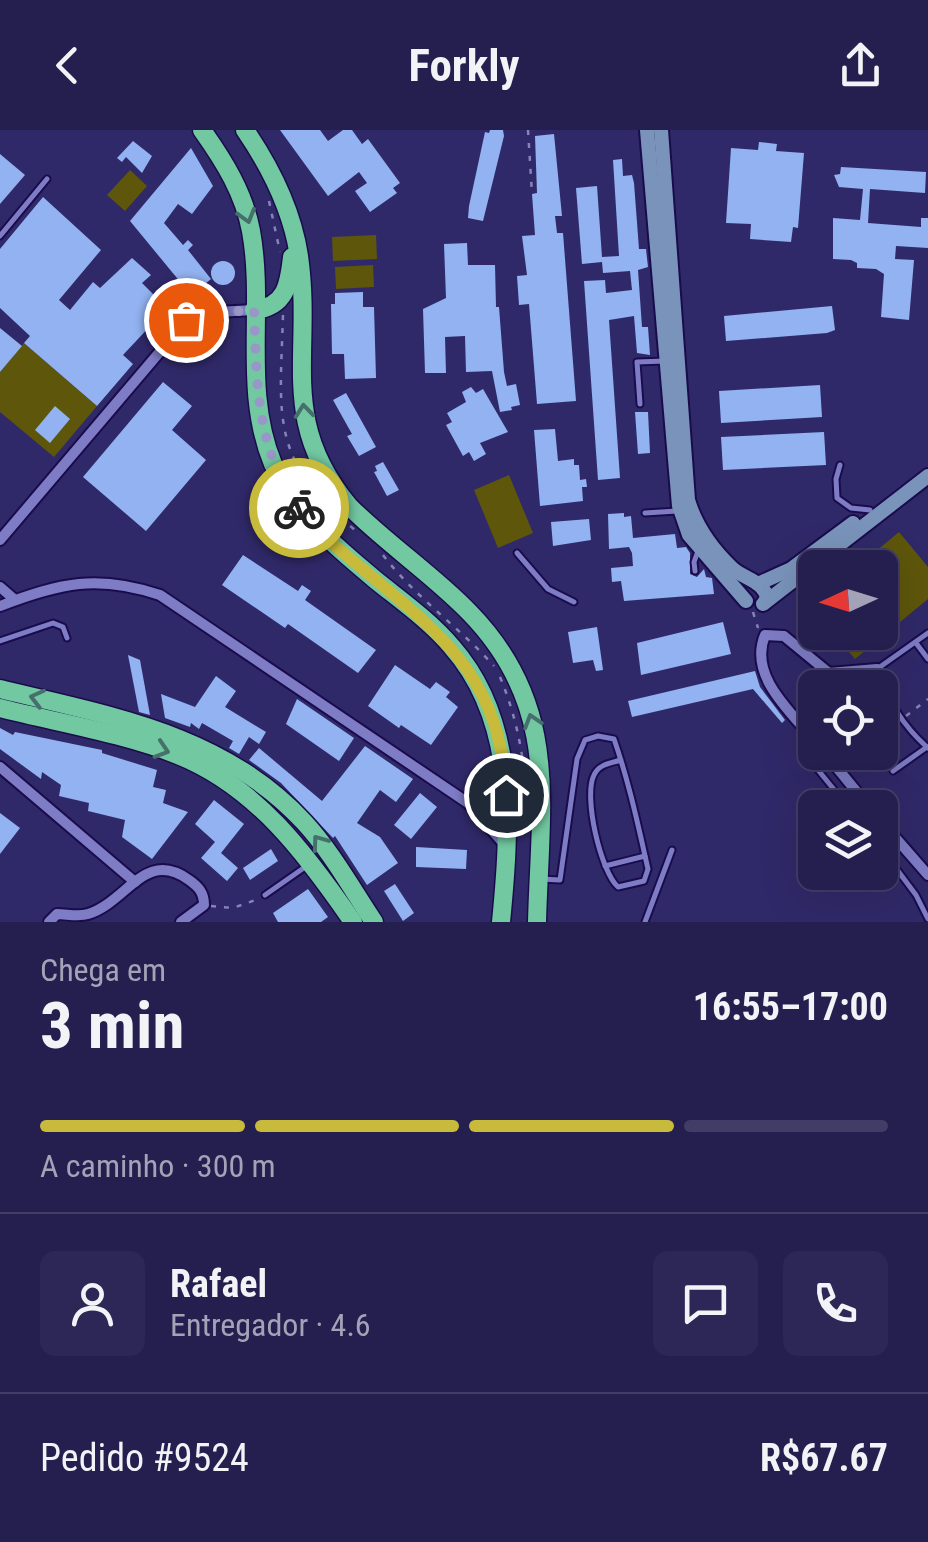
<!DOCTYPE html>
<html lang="pt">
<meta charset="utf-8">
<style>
:root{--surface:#241f4f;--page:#2c2756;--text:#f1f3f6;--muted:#a3a2b7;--line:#413d66;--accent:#c8bb3b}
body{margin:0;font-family:"Roboto Condensed",sans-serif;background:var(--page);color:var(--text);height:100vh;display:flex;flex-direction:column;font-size:38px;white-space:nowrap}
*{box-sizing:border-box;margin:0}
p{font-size:32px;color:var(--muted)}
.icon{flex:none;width:55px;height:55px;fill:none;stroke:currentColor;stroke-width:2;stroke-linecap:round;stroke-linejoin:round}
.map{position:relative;height:792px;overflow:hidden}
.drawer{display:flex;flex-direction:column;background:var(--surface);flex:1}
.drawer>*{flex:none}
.needle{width:65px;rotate:266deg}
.buttons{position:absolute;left:798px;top:420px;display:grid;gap:20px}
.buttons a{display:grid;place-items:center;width:100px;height:100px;border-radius:15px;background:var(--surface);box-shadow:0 10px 40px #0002,0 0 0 2px var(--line);font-size:50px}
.pin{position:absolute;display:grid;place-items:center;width:85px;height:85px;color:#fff;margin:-42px;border:5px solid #fff;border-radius:50%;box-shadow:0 2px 10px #0007}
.courier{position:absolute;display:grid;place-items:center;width:100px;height:100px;margin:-50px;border:8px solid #c8bb3b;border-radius:50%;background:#fff;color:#222;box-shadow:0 2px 12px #0007}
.headline em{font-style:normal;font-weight:700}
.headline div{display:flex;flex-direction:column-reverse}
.headline{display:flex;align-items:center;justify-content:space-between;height:170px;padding:0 40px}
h1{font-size:65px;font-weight:700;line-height:75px}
.bar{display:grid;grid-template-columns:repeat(4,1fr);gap:15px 10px;align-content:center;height:120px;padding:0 40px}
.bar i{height:12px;border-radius:8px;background:var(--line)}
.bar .active{background:var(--accent)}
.bar p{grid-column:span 4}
.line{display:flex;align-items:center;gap:25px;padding:0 40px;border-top:2px solid var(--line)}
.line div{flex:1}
.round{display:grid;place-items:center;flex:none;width:105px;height:105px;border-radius:15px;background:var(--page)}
header{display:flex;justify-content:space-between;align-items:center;height:130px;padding:0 40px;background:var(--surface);font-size:45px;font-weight:700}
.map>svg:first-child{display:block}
.green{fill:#5d560b}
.building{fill:#92b2f1}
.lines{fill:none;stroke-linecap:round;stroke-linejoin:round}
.lane-casing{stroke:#1a0c4c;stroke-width:9}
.street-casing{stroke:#1a0c4c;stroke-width:14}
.secondary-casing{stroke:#1a0c4c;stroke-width:18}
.highway-casing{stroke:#1a0c4c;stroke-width:21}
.path{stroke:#8684b7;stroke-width:2.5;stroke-dasharray:5 8;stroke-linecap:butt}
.lane{stroke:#7d7cc4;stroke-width:5}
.street{stroke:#7d7cc4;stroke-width:10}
.secondary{stroke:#7993ba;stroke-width:14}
.highway{stroke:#71c8a1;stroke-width:18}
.oneway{stroke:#45706b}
.done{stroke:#9897c7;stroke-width:10;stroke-dasharray:0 18}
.route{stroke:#c8bb3b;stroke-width:12}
</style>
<header><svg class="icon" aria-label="back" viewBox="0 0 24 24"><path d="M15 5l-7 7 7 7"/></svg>Forkly<svg class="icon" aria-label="share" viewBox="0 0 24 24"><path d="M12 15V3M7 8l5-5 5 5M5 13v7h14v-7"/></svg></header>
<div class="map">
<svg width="928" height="792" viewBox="0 0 928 792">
<rect width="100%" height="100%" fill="#302969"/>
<g class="green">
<path d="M130 40 147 56 125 81 107 65Z"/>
<path d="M376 105 377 129 333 131 332 107Z"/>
<path d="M373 135 374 157 336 159 335 137Z"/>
<path d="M24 213 97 276 54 327 0 282V242Z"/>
<path d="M509 345 533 403 498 418 474 360Z"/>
<path d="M899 402 928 437V469L855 529 833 503 880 502V438L857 437Z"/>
</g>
<g class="building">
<path d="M280 0H320L328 11 343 0H352L362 14 368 9 400 53 393 58 397 63 370 82 355 61 367 53 359 42 328 66Z"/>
<path d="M490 0H503L504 6 483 91 468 88 469 76 485 2 489 3Z"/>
<path d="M554 4 562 86H555L557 103H563L576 271 537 274 529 174 519 175 517 146 527 145 522 106 535 105 532 64 537 63 535 6Z"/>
<path d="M133 11 152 26 142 43 126 27 122 32 117 28Z"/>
<path d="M759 12 777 14 776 21 804 23 798 98 793 97 791 112 750 109 751 94 726 93 731 18 758 20Z"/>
<path d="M191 18 213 56 192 84 178 74 164 93 183 115 188 110 193 115 188 120 211 149 198 160 193 153 186 159 130 91Z"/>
<path d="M0 24 25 45 0 74Z"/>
<path d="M622 29 623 46 632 45 634 53 639 119H646L648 137 638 140 642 197H648L650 225 637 223 634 186 609 190 620 348 598 350 584 151 605 150 606 163 632 160 630 141 603 143 602 132 582 134 576 58 597 56 602 127 619 126 613 30Z"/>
<path d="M841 37 926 42 925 63 870 59 868 93 921 97V88H928V118L896 116 895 129 914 130 909 190 881 187 884 144 876 139 857 138V133L851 130 833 129V88L860 90 863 59 839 57 834 45 840 44Z"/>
<path d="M43 67 101 120 59 170 70 180 93 152 100 158 132 128 151 145 142 153 167 178 123 225 133 234 97 276 24 213 30 206 0 178V119Z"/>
<path d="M467 113 468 135H495L496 177H499L504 242 507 256 516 254 520 275 511 277 512 280 500 282 492 241 466 242 465 206 445 207 446 243H425L423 179 446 168 444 114Z"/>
<circle cx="223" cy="143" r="12"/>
<path d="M363 162V177H374L376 248 345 249 344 224H332L331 174H335V163Z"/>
<path d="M832 176 835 200 827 203 726 211 724 186Z"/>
<path d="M0 198 22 216 0 242Z"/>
<path d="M163 252 192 276 172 300 206 330 146 401 83 347Z"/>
<path d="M820 255 822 287 721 293 719 261Z"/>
<path d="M471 257 476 263 483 259 508 302 480 313 486 324 474 331 469 322 463 326 446 295 452 292 447 283 466 272 462 262Z"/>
<path d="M346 263 376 317 359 326 347 306 352 304 333 270Z"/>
<path d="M55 276 70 289 50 313 35 300Z"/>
<path d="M635 282H648L650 323 638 324Z"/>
<path d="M555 299 558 331 574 329V335H579L580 350 586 349 587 357H582L583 371 540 376 534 300Z"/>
<path d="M824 302 826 335 723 340 721 307Z"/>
<path d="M383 332 399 360 387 366 374 342 377 341 375 336Z"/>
<path d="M624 383V387L631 386 633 408 675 404 677 418 686 417 690 423V444L697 447 704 439 706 447 712 448 714 464 624 471 621 451 612 452 611 438 633 436 632 423 629 417 609 419 608 384Z"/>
<path d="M589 389 591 410 553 416 551 392Z"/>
<path d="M243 425 298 461 302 455 311 461 305 470 376 520 358 543 288 494 285 498 222 455Z"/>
<path d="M723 492 731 524 641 545 637 513Z"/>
<path d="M597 497 603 540 596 541 593 530 573 533 568 502Z"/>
<path d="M128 525 140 530 150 585 139 582Z"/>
<path d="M395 535 430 559 436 552 450 562 446 567 458 577 431 615 401 595 399 598 368 576Z"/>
<path d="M755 541 760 557 785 590 782 593 753 559 632 587 628 571Z"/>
<path d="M216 546 236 561 225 577 266 602 259 614 249 607 239 624 229 618 233 611 202 593 199 599 191 593 190 597 165 588 161 564 195 577Z"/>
<path d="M297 569 354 608 339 631 286 594Z"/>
<path d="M0 598 13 605 15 602 102 620V623L157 640 153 657 166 660 163 673 188 682 152 729 122 707 125 690 88 681 89 673 59 666 61 655 42 642 41 649 0 619Z"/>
<path d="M365 616 413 649 396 672 380 660 357 693 380 707 398 733 367 755 335 706 333 708 281 653 249 630 259 618 322 671Z"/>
<path d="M420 663 437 677 411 709 394 695Z"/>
<path d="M214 670 244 694 221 723 238 738 227 751 201 728 215 712 195 694Z"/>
<path d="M0 683 20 698 0 724Z"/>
<path d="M416 717 467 720 466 739 416 737Z"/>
<path d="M271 719 278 731 250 750 243 738Z"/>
<path d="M395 754 414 783 403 791 384 761Z"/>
<path d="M308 759 328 787 321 792H278L273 783Z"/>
</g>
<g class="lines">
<g class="lane-casing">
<g id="lane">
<path d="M0 106 47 49"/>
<path d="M640 274 637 232 665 231"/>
<path d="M840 335 836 349 837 368 851 378 870 380"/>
<path d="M645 383 677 381"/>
<path d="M517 423 548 459 574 472"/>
<path d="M695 441 694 432 698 421"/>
<path d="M928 503 877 539C888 571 903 596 928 618"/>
<path d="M0 511 53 493 63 497 67 508"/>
<path d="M916 513 928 529"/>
<path d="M826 558 827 543"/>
<path d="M814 635 849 678"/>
<path d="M893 641 927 617"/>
<path d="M880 717 916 765 928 789"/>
<path d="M605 736 645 726"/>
<path d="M541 749 560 750 577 629 585 610 598 606 614 609C629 652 638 695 648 739L644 751 618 757C601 742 583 667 594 645 599 634 611 633 621 630"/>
<path d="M265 765 308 735"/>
<path d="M645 792 672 720"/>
</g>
</g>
<g class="street-casing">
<g id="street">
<path d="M0 410 186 191 198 183 254 180"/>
<path d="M0 457 15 470"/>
<path d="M0 476C60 453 97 444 160 465L468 673 505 715"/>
<path d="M815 611C791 582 748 546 765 505L784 506 829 543 877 539"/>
<path d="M824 622 870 678"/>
<path d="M0 637 135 752"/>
<path d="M469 673 481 675 506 665"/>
<path d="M880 690 928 745"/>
<path d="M49 792 57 784C67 784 78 787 88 784 127 772 145 718 189 750 199 757 204 763 204 775L181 792"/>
</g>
</g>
<g class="secondary-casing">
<g id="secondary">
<path d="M647 0 679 376 689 405 746 471"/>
<path d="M661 0 688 370C696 397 711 418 732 438 744 449 764 451 767 468L764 473"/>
<path d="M758 454 791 439 853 393"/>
<path d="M763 474 928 346"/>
</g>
</g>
<g class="highway-casing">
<g id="highway">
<path d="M202 0C224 31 244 63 251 101 265 178 242 260 273 334 295 384 337 418 378 452 403 472 431 492 452 517 518 592 510 700 501 792"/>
<path d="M245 0C271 38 292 80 299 126 313 225 277 289 349 376 387 414 432 444 469 482 561 576 540 673 537 792"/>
<path d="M254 180C286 177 289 154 292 127"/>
<path d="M0 559C110 586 223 604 304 692 331 721 352 759 374 792"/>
<path d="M0 578C59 593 122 603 178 625 256 656 307 725 353 792"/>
</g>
</g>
<g class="path">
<path d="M528 0 532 64"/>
<path d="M269 71 280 122"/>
<path d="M283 185C280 286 269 330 355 400"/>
<path d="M383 425C415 467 459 497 494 536"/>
<path d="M753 482 758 498"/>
<path d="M500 547C519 592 527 642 527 691"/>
<path d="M906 586 928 569"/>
<path d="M211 776 233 778 261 768"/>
</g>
<use href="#lane" class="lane"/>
<use href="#street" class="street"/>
<use href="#secondary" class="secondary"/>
<use href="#highway" class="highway"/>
</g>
<defs><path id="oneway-chevron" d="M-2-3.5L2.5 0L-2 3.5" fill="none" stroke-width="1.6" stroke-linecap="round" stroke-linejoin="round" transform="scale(2.5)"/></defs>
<g class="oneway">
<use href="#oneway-chevron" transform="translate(247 86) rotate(74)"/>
<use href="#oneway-chevron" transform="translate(304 281) rotate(-96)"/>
<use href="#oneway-chevron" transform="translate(37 568) rotate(-166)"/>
<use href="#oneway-chevron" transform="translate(532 591) rotate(-107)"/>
<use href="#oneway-chevron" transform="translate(162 620) rotate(18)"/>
<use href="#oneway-chevron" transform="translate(319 712) rotate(-126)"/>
</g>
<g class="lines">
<path class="done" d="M186 190 198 184 254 180C257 251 255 317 299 378"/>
<path class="route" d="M299 378C317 402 342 422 365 441 447 509 501 551 506 665"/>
</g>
</svg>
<div class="buttons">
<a><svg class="needle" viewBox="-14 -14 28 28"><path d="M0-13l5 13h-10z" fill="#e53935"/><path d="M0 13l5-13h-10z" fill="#a3a2b7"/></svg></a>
<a><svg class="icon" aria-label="locate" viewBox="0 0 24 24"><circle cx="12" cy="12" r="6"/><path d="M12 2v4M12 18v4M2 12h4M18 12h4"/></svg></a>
<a><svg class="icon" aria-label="layers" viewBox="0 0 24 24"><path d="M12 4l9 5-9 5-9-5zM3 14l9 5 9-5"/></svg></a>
</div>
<div class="pin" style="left:186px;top:190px;background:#ea580c"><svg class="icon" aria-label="bag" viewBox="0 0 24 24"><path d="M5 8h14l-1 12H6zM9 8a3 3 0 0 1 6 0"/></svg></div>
<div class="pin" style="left:506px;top:665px;background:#1f2937"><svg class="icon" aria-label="home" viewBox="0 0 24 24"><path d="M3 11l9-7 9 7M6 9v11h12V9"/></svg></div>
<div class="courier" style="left:299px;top:378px"><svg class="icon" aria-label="bike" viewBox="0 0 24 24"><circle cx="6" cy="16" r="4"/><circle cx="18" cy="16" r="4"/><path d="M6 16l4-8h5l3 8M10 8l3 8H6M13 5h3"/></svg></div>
</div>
<section class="drawer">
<div class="headline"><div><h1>3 min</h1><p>Chega em</p></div><em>16:55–17:00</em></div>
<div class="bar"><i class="active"></i><i class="active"></i><i class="active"></i><i></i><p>A caminho · 300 m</p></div>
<div class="line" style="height:180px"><a class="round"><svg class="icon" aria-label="person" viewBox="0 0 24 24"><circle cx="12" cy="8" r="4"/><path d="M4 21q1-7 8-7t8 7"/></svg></a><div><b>Rafael</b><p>Entregador · 4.6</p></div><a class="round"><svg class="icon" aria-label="chat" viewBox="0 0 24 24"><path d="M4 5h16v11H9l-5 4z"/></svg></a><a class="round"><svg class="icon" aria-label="phone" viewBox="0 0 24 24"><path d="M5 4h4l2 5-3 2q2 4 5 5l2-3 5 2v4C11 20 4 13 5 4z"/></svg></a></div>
<div class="line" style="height:130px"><div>Pedido #9524</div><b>R$67.67</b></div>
</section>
